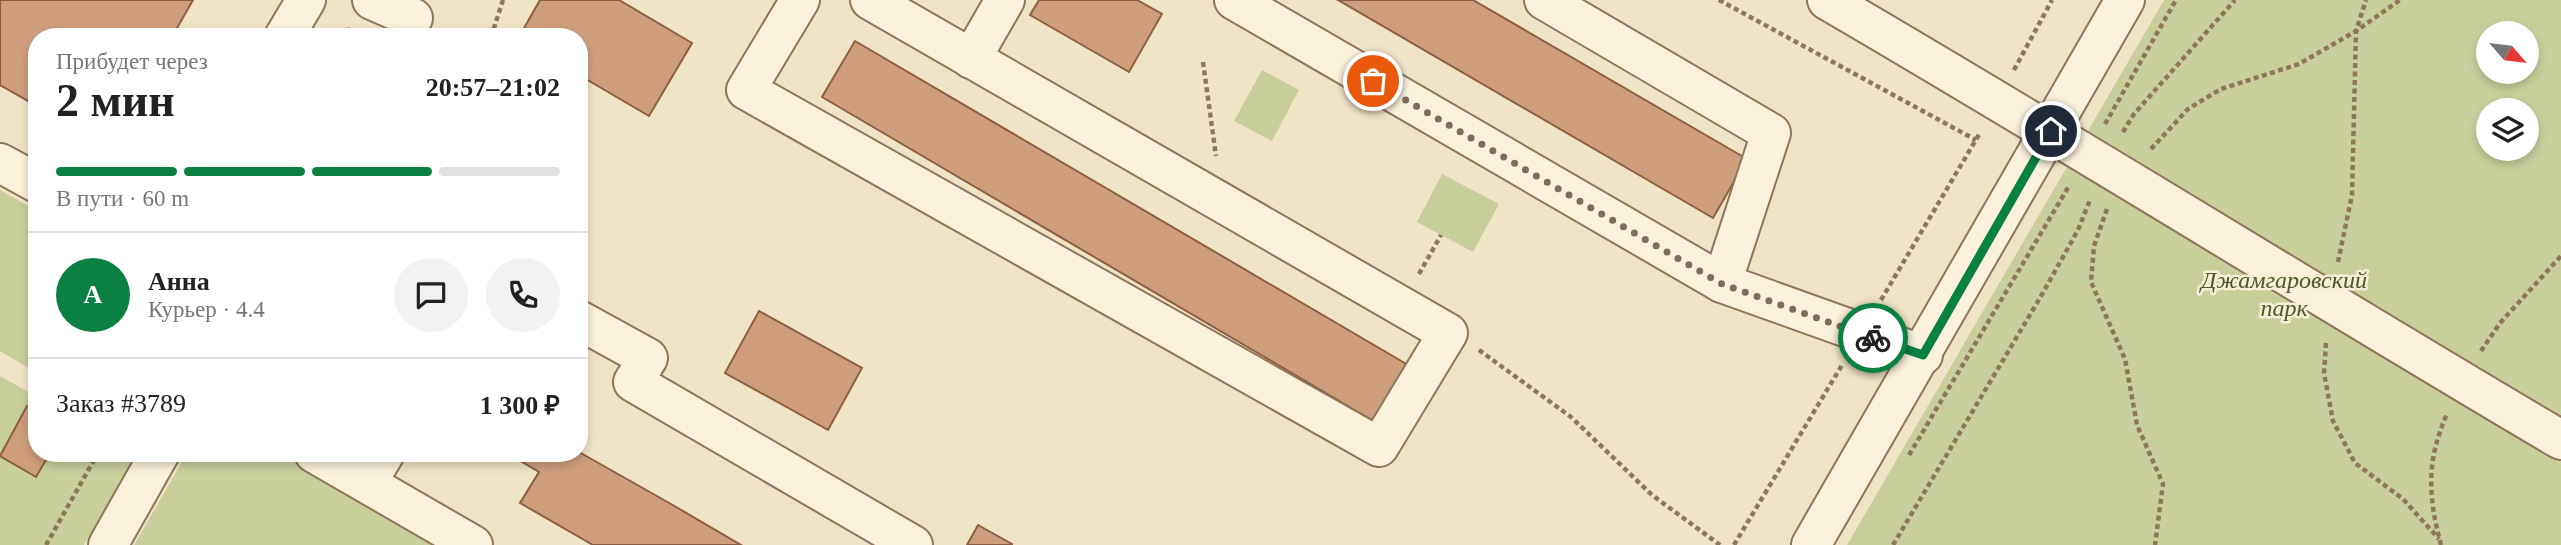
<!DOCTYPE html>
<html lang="ru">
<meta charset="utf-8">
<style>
:root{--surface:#fff;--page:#f2f2f2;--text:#222;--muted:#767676;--line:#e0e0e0;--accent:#0b8043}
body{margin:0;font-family:"Times New Roman",serif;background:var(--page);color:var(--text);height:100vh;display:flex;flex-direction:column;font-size:26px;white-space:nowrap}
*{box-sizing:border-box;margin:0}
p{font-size:23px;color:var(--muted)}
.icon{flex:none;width:38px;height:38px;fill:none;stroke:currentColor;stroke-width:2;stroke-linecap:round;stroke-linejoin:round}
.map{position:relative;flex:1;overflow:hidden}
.sheet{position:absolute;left:28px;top:28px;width:560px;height:434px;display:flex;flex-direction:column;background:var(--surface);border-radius:28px;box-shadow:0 4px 10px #0003}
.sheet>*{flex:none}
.needle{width:46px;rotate:118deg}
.buttons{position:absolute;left:2476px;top:21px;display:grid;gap:14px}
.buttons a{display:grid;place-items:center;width:63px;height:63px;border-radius:50%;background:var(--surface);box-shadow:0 4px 10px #0003;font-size:35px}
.pin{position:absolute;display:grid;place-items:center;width:60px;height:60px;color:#fff;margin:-30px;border:4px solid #fff;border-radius:50%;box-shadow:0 2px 7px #0007}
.courier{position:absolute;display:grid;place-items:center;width:70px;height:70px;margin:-35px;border:5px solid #0b8043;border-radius:50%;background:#fff;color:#222;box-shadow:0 2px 9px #0007}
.head em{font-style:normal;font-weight:700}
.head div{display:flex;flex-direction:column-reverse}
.head{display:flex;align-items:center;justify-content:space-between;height:119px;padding:0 28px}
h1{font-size:46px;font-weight:700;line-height:52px}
.bar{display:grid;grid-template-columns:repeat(4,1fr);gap:10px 7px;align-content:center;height:84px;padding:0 28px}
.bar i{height:9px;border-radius:5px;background:var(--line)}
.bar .current{background:var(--accent)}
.bar p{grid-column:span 4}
.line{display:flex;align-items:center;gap:18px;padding:0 28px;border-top:2px solid var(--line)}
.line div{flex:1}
.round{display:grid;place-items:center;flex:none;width:74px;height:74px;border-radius:37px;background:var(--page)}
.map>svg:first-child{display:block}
.green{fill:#c9cf9b;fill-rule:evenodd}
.building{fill:#cf9f7d;stroke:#8d5f41;stroke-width:2}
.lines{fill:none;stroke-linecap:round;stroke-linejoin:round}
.minor-casing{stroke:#8d765c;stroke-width:42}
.path{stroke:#8d765c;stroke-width:4.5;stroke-dasharray:5 3.5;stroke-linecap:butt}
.minor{stroke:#faf1dc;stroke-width:38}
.done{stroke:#7c6e5b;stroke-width:7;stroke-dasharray:0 12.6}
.route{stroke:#0b8043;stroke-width:9}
.labels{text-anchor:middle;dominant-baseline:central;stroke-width:5;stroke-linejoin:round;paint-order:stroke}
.park-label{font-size:24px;font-style:italic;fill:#4d5a26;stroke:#f7eed8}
</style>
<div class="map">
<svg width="2561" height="545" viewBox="0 0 2561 545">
<rect width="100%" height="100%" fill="#f0e4c8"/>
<g class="green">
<path d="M2164 0H2561V545H1847ZM2488 33H2527V72H2488ZM2488 110H2527V149H2488Z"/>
<path d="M1262 70 1299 90 1272 141 1234 121Z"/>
<path d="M1442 174 1499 204 1473 252 1417 222Z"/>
<path d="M0 190 37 211V351L27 367 0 351Z"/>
<path d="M0 376 37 397V453H124L134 460 84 545H0Z"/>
<path d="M187 453H292L449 545H134Z"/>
</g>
<g class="building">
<path d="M0 0H193L173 35 175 37H37V106L0 85Z"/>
<path d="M540 0H619L692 43 649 116 579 75V37H519Z"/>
<path d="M1039 0H1137L1162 14 1129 72 1030 15Z"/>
<path d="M1338 0H1473L1747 159 1713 218Z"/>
<path d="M855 41 1420 372 1387 429 822 97Z"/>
<path d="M759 311 862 368 828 430 725 373Z"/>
<path d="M27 406 37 412V453H50L36 477 0 456Z"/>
<path d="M579 452 671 504 741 545H593L520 503 539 472 507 453Z"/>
<path d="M978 525 1012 544V545H967Z"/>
</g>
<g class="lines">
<g class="minor-casing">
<g id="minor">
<path d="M372 0 413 18"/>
<path d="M800 0 746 90 1379 447 1448 333 870 0"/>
<path d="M1234 0 1722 283 1923 355"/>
<path d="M1544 0 1771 133 1722 283"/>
<path d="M1827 0C2074 144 2315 295 2561 440"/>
<path d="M284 37 306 0"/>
<path d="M971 59 1005 0"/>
<path d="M0 163 37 183"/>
<path d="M579 320 648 358 633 382 913 545"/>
<path d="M314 453 473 545"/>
<path d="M367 483 385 453"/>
<path d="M108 545 160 453"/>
<path d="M1811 545 2125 0"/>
</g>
</g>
<g class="path">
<path d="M1719 0 1976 140"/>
<path d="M345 37 350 28"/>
<path d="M491 37 503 0"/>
<path d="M1203 62 1216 156"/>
<path d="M2014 70 2052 0"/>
<path d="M2105 124 2176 0"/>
<path d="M2123 132 2134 114 2235 0"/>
<path d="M2151 149 2188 109 2221 89 2299 64 2356 31 2400 0"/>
<path d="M2107 209 2094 246 2091 282 2125 359 2137 425 2163 484 2155 545"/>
<path d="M2338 262 2352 195 2356 31 2366 0"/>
<path d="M1419 274 1441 235"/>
<path d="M1881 300 1980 133"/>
<path d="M2326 343 2324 373 2333 421 2355 463 2403 499 2439 539"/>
<path d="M1479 350 1571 417 1652 495 1720 545"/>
<path d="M2481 351 2500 323 2561 256"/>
<path d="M1909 455 2069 186"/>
<path d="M46 545 98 453"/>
<path d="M1734 545 1842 365"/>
<path d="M1893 545 2040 298 2078 230 2090 200"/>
<path d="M2441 545C2428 496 2426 461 2447 414"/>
</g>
<use href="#minor" class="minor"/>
</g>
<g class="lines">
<path class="done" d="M1373 81 1722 284 1873 338"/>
<path class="route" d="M1873 338 1923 355 2051 131"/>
</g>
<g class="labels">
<g class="park-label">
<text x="2284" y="280">Джамгаровский<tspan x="2284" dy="28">парк</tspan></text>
</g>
</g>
</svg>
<div class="buttons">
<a><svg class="needle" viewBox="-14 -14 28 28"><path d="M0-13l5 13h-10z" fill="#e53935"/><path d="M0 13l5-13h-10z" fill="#767676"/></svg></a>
<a><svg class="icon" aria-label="layers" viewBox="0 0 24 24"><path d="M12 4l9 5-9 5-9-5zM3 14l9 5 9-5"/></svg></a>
</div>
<div class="pin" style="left:1373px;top:81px;background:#ea580c"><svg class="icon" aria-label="bag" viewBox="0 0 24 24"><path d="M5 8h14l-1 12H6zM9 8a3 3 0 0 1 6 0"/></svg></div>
<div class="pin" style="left:2051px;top:131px;background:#1f2937"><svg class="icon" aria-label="home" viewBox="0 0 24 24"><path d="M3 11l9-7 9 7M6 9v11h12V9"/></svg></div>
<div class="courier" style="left:1873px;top:338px"><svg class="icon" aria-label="bike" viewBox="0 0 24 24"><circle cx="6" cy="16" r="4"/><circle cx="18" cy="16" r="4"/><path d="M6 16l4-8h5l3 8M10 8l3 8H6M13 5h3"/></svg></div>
<section class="sheet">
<div class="head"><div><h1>2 мин</h1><p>Прибудет через</p></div><em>20:57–21:02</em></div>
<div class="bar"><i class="current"></i><i class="current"></i><i class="current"></i><i></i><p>В пути · 60 m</p></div>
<div class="line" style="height:126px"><b class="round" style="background:var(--accent);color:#fff">А</b><div><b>Анна</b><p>Курьер · 4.4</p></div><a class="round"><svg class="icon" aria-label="chat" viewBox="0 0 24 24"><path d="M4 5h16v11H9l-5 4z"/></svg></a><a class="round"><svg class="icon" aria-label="phone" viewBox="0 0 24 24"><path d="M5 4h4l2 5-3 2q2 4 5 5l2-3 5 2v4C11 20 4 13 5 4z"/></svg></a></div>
<div class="line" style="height:91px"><div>Заказ #3789</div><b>1 300 ₽</b></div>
</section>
</div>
